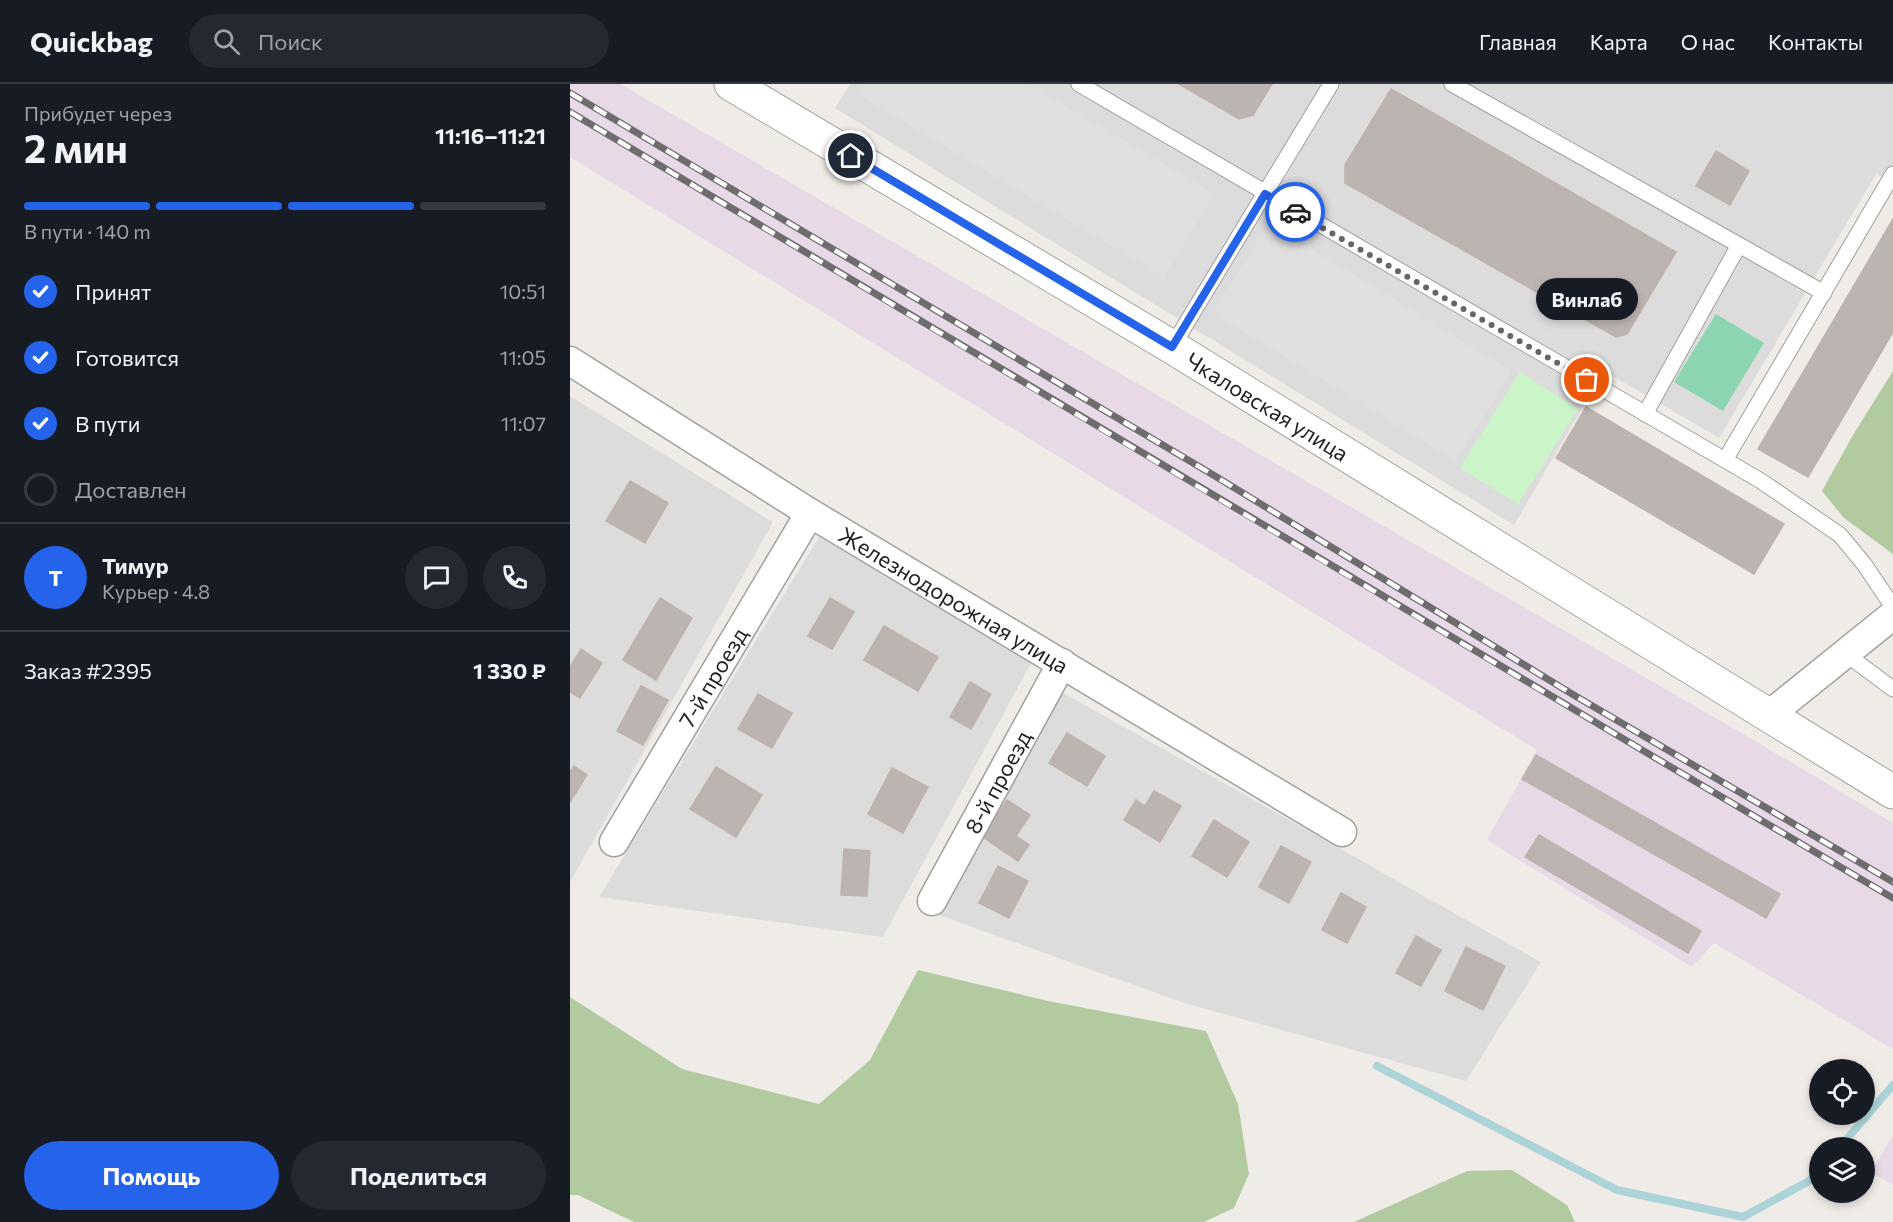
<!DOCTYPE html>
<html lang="ru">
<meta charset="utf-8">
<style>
:root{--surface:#171b24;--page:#242831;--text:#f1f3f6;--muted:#9ea1a6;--line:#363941;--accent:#2563eb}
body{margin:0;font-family:Commissioner,sans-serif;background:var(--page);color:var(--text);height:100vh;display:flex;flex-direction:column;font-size:22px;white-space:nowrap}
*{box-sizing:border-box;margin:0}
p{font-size:20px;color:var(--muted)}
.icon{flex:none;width:33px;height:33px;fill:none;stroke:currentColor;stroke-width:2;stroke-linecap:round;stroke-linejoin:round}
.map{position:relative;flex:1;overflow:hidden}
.drawer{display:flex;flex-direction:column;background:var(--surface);width:570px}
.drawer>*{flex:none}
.controls{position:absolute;left:1239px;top:975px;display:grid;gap:12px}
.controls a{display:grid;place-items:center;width:66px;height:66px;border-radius:50%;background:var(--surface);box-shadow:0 3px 9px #0003;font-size:30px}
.pin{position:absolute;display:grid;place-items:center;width:51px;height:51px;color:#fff;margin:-26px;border:3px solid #fff;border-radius:50%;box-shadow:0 2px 6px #0007}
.courier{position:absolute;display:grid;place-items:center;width:60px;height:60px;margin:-30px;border:4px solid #2563eb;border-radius:50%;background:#fff;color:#222;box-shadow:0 2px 8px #0007}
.bubble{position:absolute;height:42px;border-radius:21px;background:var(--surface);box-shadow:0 3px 9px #0003;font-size:20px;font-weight:700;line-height:42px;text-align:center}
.head em{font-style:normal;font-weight:700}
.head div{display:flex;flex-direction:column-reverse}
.head{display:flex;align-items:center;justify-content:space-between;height:102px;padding:0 24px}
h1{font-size:39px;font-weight:700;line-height:45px}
.bar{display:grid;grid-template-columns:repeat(4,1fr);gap:9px 6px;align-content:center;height:72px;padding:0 24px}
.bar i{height:8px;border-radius:4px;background:var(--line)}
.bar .selected{background:var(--accent)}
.bar p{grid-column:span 4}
.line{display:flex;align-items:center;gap:15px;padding:0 24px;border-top:2px solid var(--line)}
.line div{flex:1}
.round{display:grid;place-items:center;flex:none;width:63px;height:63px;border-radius:32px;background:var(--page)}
ol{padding:0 24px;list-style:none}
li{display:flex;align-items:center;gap:18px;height:66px}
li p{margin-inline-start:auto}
li .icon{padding:6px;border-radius:50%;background:var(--accent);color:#fff;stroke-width:4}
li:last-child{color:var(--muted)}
li i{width:33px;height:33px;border:3px solid var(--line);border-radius:50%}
.primary-button{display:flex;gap:12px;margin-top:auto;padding:12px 24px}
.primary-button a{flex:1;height:69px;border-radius:36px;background:var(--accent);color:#fff;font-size:24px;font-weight:700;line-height:69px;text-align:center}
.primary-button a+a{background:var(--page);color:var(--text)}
header{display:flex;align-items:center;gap:36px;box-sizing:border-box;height:84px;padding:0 30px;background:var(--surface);border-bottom:2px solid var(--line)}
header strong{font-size:28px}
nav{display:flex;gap:33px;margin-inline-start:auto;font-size:21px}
.search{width:420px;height:54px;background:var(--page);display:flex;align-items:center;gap:15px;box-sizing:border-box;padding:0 21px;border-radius:33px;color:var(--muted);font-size:22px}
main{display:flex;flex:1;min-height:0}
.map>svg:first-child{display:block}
.residential{fill:#dddcdd}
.industrial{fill:#e7d9e6}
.forest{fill:#b1caa0}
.park{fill:#cbf4c9}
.pitch{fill:#8dd5b1}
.parking{fill:#dfdfdf}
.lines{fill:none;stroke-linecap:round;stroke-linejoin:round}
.stream{stroke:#acd3d8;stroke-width:8}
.building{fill:#bcb4b0;stroke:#bfb1ab;stroke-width:1.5}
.service-casing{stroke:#a0a0a0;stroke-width:17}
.minor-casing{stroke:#a0a0a0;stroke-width:31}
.tertiary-casing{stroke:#a0a0a0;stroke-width:35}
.service{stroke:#fff;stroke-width:15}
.minor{stroke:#fff;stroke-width:28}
.tertiary{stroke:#fff;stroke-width:33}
.rail-casing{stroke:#6d6d6d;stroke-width:7}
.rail{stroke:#fff;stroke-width:4.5;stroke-dasharray:14;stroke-linecap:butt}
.done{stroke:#686665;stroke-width:6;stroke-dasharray:0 10.8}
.route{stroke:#2563eb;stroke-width:8}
.labels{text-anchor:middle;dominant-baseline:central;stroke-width:4.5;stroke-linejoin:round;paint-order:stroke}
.street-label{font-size:22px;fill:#1f1f1f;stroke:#fff}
</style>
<header>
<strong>Quickbag</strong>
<div class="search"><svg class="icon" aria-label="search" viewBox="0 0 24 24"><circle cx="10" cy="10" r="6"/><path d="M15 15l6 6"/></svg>Поиск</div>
<nav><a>Главная</a><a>Карта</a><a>О нас</a><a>Контакты</a></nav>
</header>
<main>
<section class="drawer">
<div class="head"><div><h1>2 мин</h1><p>Прибудет через</p></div><em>11:16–11:21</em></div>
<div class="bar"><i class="selected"></i><i class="selected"></i><i class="selected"></i><i></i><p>В пути · 140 m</p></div>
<ol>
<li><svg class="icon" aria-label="check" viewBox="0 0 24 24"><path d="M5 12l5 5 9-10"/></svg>Принят<p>10:51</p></li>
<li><svg class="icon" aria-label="check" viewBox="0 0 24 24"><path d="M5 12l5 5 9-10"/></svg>Готовится<p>11:05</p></li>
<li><svg class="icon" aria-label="check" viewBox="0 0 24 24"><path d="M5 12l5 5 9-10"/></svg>В пути<p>11:07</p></li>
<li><i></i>Доставлен</li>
</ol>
<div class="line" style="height:108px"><b class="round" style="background:var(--accent);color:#fff">Т</b><div><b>Тимур</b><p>Курьер · 4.8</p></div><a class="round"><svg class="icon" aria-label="chat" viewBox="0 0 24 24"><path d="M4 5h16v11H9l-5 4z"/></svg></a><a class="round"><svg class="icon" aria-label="phone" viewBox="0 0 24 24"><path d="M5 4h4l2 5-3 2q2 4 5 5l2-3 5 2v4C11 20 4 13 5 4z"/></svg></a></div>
<div class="line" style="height:78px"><div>Заказ #2395</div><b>1 330 ₽</b></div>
<div class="primary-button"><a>Помощь</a><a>Поделиться</a></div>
</section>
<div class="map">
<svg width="1323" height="1138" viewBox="0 0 1323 1138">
<rect width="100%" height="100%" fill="#efebe7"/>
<g class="residential">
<path d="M280 0H1323V99L1306 90 1149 354 1034 287 944 441 265 24Z"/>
<path d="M0 312 203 438 0 798Z"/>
<path d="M249 453 461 579 313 853 29 813Z"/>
<path d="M492 608 971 878 896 997 614 919 369 831Z"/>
</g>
<g class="industrial">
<path d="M0 0H50L1192 661 1323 739V965L1144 859 1122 883 917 756 967 666 0 73Z"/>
<path d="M1323 1051V1101L1301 1088Z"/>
</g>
<g class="forest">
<path d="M1323 287V470L1274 434 1252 407 1283 351Z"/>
<path d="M348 886 478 917 636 947 668 1020 679 1090 664 1124 634 1138H64L8 1111H0V913L112 985 249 1020 300 976Z"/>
<path d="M942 1086 997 1121 1005 1138H784L897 1087Z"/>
</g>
<path class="park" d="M950 288 1008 325 948 420 890 384Z"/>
<path class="pitch" d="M1146 230 1194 259 1153 327 1104 298Z"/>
<g class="parking">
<path d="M294 0H459L644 110 594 193 288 10Z"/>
<path d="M699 139 942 287 886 377 643 229Z"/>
</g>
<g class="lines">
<g class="stream">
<path d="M807 982 1047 1106 1173 1133 1239 1097 1250 1086"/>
<path d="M1269 1064 1323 1001"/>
</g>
</g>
<g class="building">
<path d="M609 0H702L683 31 669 35Z"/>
<path d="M821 5 1106 168 1057 250 1046 253 775 99V81Z"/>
<path d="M1146 67 1179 87 1160 121 1126 102Z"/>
<path d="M1323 135V248L1238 393 1188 365Z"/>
<path d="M1016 323 1214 440 1184 490 986 374Z"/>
<path d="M60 397 98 419 75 459 36 437Z"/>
<path d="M90 514 122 534 86 596 53 576Z"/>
<path d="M260 514 284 528 262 565 238 552Z"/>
<path d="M314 542 368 573 348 607 294 576Z"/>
<path d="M11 565 32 579 10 614 0 608V583Z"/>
<path d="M400 598 421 610 401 645 380 633Z"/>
<path d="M71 602 98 616 73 661 47 647Z"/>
<path d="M188 610 222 629 202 664 168 645Z"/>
<path d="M497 649 535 672 517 702 479 679Z"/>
<path d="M966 671 1210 810 1196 834 952 695Z"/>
<path d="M4 682 17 691 0 718V688Z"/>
<path d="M146 683 192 711 166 753 120 725Z"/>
<path d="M322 684 358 703 333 749 298 730Z"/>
<path d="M584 707 611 722 590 758 554 736 566 716 575 722Z"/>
<path d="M437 716 460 731 446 752 459 761 448 777 413 753Z"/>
<path d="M644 736 679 758 657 793 622 772Z"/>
<path d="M969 751 1131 847 1118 869 955 773Z"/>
<path d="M711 762 741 778 719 819 689 803Z"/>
<path d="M274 765 300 767 297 812 271 811Z"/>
<path d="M428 782 458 797 439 834 409 819Z"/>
<path d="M771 809 796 823 777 859 752 846Z"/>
<path d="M846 852 871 866 851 902 826 889Z"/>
<path d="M896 863 935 882 913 926 875 907Z"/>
</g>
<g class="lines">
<g class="service-casing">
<g id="service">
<path d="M509 0 1191 397 1270 451 1294 480 1323 523"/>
<path d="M882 0 1169 161 1075 330"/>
<path d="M1169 161 1254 209"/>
<path d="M602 263 761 0"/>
<path d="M1155 376 1323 90"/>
<path d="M1276 570 1323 605"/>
</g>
</g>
<g class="minor-casing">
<g id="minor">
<path id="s1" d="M0 277 240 429 772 748"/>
<path d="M1199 631 1323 531"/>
<path id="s2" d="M44 758 240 429"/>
<path id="s3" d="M362 817 492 579"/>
</g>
</g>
<g class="tertiary-casing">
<g id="tertiary">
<path id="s4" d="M161 0 602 263 1323 708"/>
</g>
</g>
<use href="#service" class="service"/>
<use href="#minor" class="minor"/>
<use href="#tertiary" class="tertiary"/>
<g class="rail-casing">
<g id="rail">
<path d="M0 9 645 392 1002 610 1323 798"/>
<path d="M0 28C441 291 881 554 1323 814"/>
</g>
</g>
<use href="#rail" class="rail"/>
</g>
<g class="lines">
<path class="done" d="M725 128 1017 296"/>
<path class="route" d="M281 72 602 263 695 110 725 128"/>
</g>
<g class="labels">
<g class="street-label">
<text stroke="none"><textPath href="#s4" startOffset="626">Чкаловская улица</textPath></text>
<text stroke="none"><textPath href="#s1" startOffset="452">Железнодорожная улица</textPath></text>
<text stroke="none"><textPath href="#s2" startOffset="192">7-й проезд</textPath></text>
<text stroke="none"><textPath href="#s3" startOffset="136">8-й проезд</textPath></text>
</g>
</g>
</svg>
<div class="controls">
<a><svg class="icon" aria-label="locate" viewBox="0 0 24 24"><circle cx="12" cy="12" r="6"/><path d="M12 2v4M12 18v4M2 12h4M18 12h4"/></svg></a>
<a><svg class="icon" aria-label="layers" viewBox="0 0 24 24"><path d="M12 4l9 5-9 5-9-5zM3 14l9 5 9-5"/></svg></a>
</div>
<div class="pin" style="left:1017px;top:296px;background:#ea580c"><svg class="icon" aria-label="bag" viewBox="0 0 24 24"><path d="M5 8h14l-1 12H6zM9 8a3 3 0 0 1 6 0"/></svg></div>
<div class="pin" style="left:281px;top:72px;background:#1f2937"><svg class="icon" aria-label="home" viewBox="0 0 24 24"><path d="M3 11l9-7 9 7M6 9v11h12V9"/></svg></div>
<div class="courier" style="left:725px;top:128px"><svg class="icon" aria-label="car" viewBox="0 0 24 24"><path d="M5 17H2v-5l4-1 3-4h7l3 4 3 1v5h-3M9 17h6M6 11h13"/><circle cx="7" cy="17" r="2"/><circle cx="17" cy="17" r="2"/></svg></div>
<div class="bubble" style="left:966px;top:194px;width:102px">Винлаб</div>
</div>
</main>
